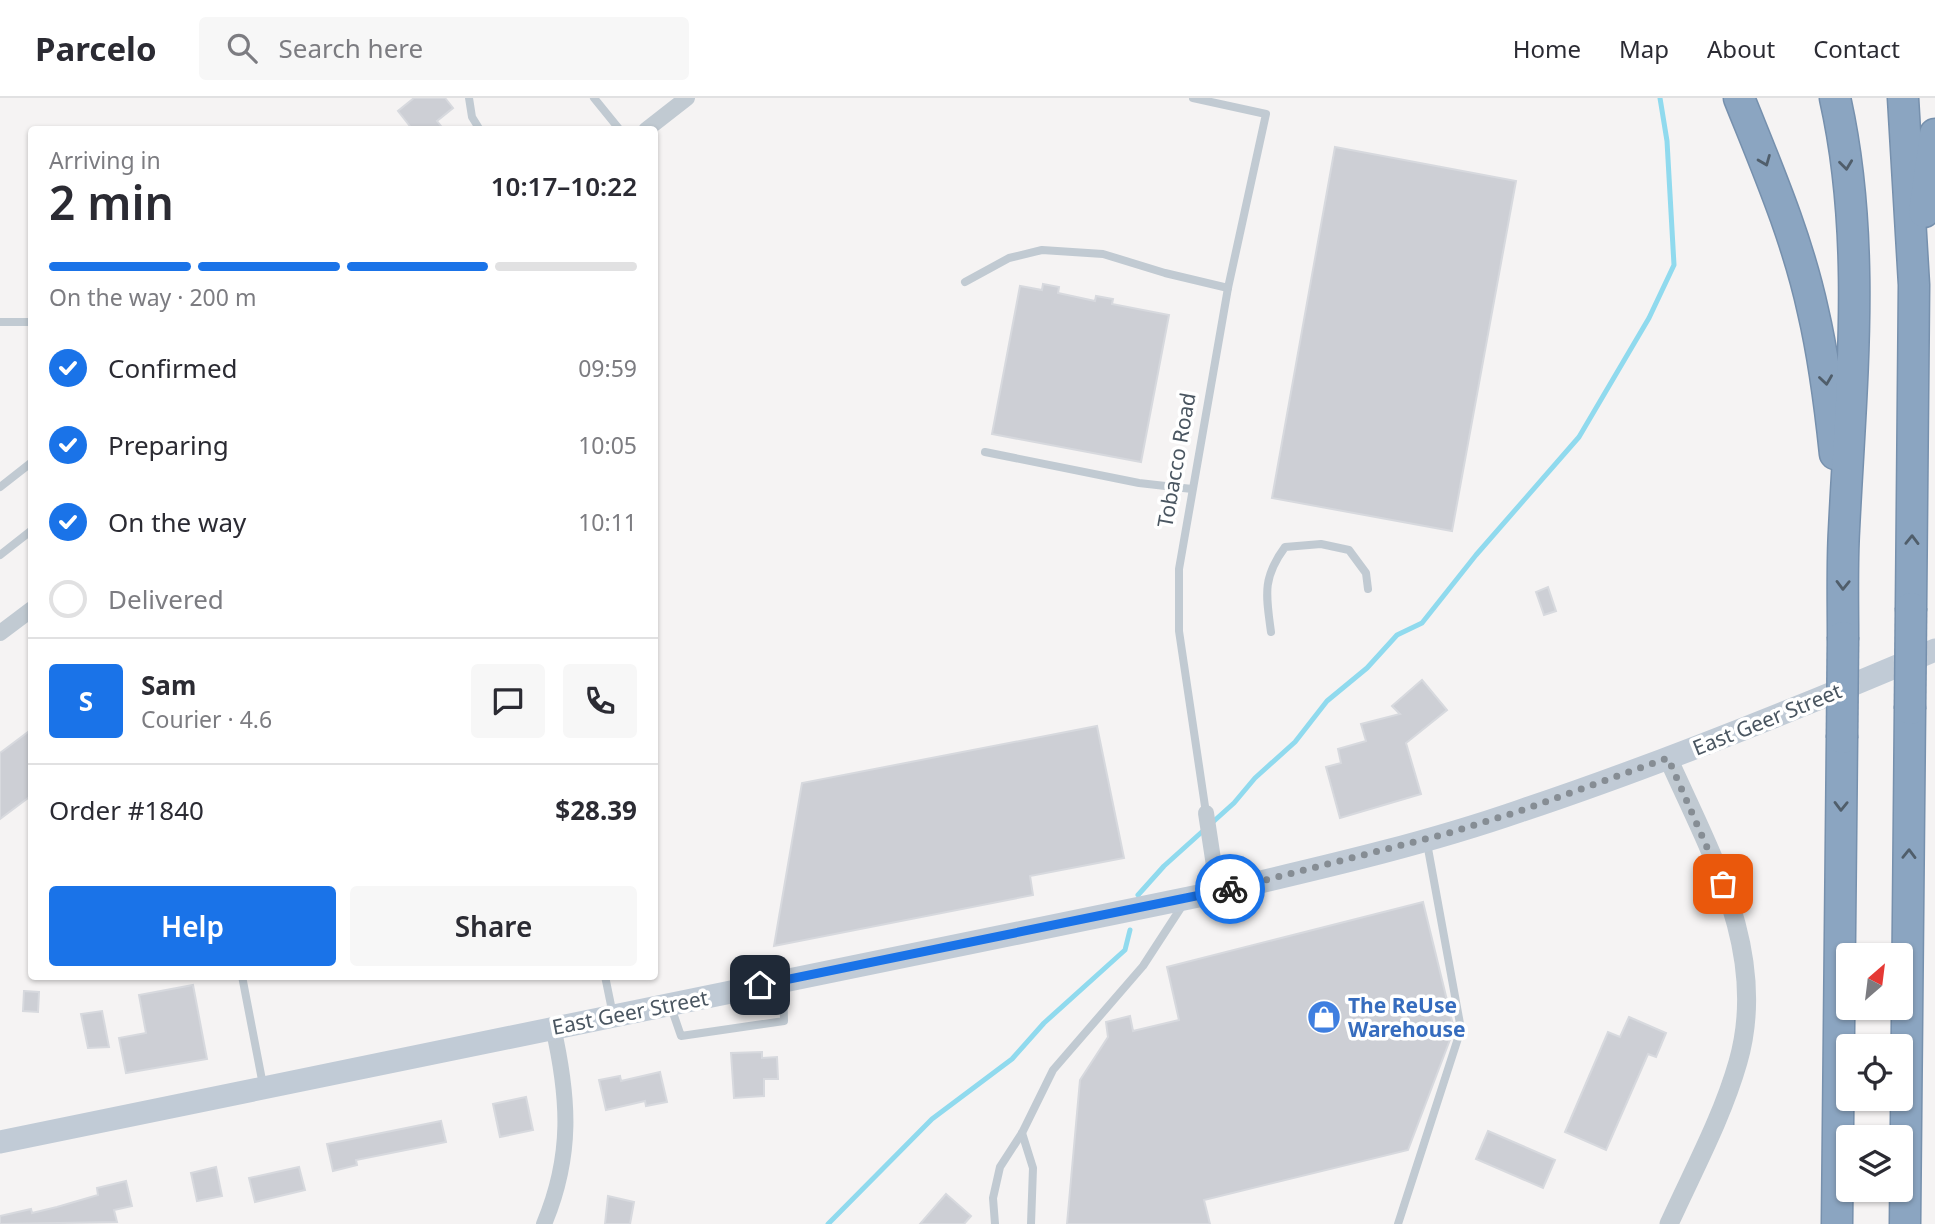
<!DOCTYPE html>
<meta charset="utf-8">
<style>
:root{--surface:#fff;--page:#f7f7f7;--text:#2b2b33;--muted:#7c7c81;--line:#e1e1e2;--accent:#1a73e8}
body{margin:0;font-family:"Noto Sans",sans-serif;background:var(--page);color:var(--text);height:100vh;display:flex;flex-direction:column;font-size:26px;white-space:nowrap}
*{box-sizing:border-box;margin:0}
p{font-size:23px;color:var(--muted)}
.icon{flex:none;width:38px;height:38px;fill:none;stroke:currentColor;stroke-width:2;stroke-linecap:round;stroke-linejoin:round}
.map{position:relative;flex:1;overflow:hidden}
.panel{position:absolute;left:28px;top:28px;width:630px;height:854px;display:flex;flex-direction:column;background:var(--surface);border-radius:7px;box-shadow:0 2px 5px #0004}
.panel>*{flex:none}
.needle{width:46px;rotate:28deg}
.controls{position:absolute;left:1836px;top:845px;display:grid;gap:14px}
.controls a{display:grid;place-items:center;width:77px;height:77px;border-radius:7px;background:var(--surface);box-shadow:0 2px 5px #0004;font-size:35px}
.pin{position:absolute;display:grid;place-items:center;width:60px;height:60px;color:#fff;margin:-30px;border-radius:14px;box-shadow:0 4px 10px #0006}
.courier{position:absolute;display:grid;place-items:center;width:70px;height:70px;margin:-35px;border:5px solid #1a73e8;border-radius:50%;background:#fff;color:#222;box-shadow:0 2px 9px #0007}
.headline em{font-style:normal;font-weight:600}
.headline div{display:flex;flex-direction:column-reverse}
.headline{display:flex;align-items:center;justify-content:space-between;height:119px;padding:0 21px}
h1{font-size:46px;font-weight:600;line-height:52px}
.bar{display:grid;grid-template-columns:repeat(4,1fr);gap:10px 7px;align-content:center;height:84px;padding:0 21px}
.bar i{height:9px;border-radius:5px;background:var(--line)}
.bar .selected{background:var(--accent)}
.bar p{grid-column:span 4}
.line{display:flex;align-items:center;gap:18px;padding:0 21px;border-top:2px solid var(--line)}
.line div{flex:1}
.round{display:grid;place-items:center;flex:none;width:74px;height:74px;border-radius:7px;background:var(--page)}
ol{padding:0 21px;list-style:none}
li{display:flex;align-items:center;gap:21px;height:77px}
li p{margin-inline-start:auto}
li .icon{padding:7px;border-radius:50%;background:var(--accent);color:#fff;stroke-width:4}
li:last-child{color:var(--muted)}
li i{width:38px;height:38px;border:4px solid var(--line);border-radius:50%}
.primary-button{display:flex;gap:14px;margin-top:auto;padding:14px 21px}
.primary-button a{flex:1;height:80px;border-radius:7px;background:var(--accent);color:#fff;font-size:28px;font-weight:600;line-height:80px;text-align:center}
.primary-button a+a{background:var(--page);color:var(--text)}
header{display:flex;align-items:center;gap:42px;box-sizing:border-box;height:98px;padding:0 35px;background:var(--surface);border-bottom:2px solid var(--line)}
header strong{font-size:33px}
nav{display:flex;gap:38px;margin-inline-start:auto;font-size:24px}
.search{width:490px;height:63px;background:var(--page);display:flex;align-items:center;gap:18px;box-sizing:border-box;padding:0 24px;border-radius:7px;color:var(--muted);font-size:26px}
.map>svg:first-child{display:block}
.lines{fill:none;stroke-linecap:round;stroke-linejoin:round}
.stream{stroke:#90daee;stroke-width:5}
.building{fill:#cdcfd5;stroke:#d7d9de;stroke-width:2}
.motorway-casing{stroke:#7690ad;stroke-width:33}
.service{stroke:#c1cad2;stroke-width:8}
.minor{stroke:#c1cad2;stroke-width:16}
.tertiary{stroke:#c1cad2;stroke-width:19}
.secondary{stroke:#c1cbd6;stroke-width:23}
.motorway{stroke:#8ba5c1;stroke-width:30}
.motorway-bridge-casing{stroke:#7690ad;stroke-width:33;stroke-linecap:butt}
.motorway-bridge{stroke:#8ba5c1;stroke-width:30}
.oneway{stroke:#505e6b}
.done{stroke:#868d94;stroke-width:7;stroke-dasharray:0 12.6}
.route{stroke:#1a73e8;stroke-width:9}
.labels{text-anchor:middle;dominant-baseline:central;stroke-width:7;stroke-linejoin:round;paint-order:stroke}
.street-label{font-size:21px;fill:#4a5661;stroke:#fff}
.shop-label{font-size:21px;font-weight:bold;fill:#366cbe;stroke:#fff;text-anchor:start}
</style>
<header>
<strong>Parcelo</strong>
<div class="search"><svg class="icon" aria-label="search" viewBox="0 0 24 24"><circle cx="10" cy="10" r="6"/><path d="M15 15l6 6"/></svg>Search here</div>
<nav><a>Home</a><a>Map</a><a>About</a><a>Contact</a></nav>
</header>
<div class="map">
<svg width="1935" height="1126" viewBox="0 0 1935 1126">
<rect width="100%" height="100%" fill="#f5f3f3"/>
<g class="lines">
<g class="stream">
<path d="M1138 797 1164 768 1234 705 1255 680 1295 644 1327 603 1367 570 1397 537 1422 525 1476 457 1579 339 1649 220 1674 167 1667 43 1660 0"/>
<path d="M828 1126 932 1021 1012 961 1044 925 1125 852 1130 832"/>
</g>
</g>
<g class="building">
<path d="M414 0H445L453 10 437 23 444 32H413L398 13Z"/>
<path d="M1335 49 1516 83 1452 433 1272 400Z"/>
<path d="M1043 186 1059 189 1058 195 1095 203 1096 198 1113 201 1112 206 1169 217 1141 364 992 336 1020 188 1042 192Z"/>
<path d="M1548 489 1556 513 1544 517 1536 494Z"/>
<path d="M1422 582 1447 612 1406 645 1421 696 1340 720 1326 669 1341 665 1338 651 1366 643 1361 626 1400 616 1392 608Z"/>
<path d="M1097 628 1124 760 1030 778 1033 797 774 848 802 685Z"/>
<path d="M32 631V697L0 721V655Z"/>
<path d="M1423 804 1454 931 1408 1052 1204 1102 1210 1126H1067L1080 982 1108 939 1106 924 1130 918 1133 933 1179 922 1167 869Z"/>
<path d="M193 887 207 961 126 975 119 940 146 935 139 897Z"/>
<path d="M24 893 39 894 38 914 23 913Z"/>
<path d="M102 913 109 949 88 950 81 916Z"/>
<path d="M1629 919 1666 935 1656 959 1648 956 1606 1052 1565 1034 1608 934 1620 939Z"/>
<path d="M762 954V960L777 959 778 981H764V998L734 1000 731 955Z"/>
<path d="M660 974 667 1004 646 1008 645 1003 606 1012 599 982 620 978 621 983Z"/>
<path d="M526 999 533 1032 500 1039 493 1006Z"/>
<path d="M441 1023 446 1044 356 1062 357 1067 333 1073 327 1046Z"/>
<path d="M1488 1033 1555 1062 1543 1090 1476 1061Z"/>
<path d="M216 1069 222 1098 197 1103 191 1075Z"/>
<path d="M299 1069 305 1092 255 1104 249 1080Z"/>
<path d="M126 1083 132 1108 114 1112 117 1124 0 1126V1118L31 1111 32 1115 57 1109 98 1097 97 1090Z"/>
<path d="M946 1096 971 1118 964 1126H920Z"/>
<path d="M608 1098 634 1104 630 1126H605Z"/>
</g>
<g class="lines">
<g class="motorway-casing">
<g id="motorway">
<path d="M1739 0C1767 70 1797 139 1813 213 1824 260 1830 308 1835 356"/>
<path d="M1835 0C1867 142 1851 288 1844 432 1842 467 1843 503 1843 539"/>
<path d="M1903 0 1914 187 1911 510"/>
<path d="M1924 114 1935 36"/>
<path d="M1837 1126 1842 640"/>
<path d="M1905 1126 1910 611"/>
</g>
</g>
<g class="service">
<path d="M469 0 472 19 480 32"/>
<path d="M594 0 620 32"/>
<path d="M1193 0 1266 16 1228 190 1179 471V533L1206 715"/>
<path d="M965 184 1009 160 1042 152 1103 156 1165 175 1228 190"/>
<path d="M0 224H32"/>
<path d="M985 354 1139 385 1192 391"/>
<path d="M0 389 32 364"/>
<path d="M0 457 32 432"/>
<path d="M1271 534C1266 497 1262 480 1285 449L1321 446 1349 452 1366 475 1368 491"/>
<path d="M242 878 263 987"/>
<path d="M605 878 613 917"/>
<path d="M671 909 681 938 784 923 783 886"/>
<path d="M1022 1035 1033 1070 1031 1126"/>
<path d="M995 1126 993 1100 1000 1069 1022 1035 1053 972 1143 868 1184 805"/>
<path d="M1398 1126 1461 931 1427 745"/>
</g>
<g class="minor">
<path d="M646 32 687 0"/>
<path d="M0 535 32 511"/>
<path d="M1206 715 1218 794"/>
<path d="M544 1126C573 1057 569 1000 553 929"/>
</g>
<path class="tertiary" d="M1668 660C1711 756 1769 856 1738 964 1722 1020 1693 1073 1669 1126"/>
<path class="secondary" d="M0 1044 1218 794C1320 770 1422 747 1520 713 1661 666 1799 610 1935 552"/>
<use href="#motorway" class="motorway"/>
<g class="motorway-bridge-casing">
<g id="motorway-bridge">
<path d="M1910 611 1911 510"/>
<path d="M1842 640 1843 539"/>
</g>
</g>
<use href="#motorway-bridge" class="motorway-bridge"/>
</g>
<defs><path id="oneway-chevron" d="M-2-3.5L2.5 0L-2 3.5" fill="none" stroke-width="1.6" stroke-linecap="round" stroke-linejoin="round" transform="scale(1.75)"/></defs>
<g class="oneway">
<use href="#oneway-chevron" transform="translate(1765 63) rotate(68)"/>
<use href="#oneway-chevron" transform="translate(1846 67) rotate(83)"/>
<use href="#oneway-chevron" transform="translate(1826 282) rotate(82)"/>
<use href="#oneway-chevron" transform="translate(1912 442) rotate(-89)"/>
<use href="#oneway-chevron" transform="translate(1843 487) rotate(91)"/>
<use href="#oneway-chevron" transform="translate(1841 708) rotate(91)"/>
<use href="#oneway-chevron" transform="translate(1909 756) rotate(-89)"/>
</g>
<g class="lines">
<path class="done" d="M1230 791 1449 735 1520 713 1668 660 1723 786"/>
<path class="route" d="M760 887 1230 791"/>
</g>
<defs>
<g id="shop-disc" transform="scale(1.75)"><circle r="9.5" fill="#3f7fe0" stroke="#fff"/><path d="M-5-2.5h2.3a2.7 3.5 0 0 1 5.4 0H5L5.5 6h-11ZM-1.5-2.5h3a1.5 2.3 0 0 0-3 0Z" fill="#fff"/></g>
</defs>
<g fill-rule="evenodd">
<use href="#shop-disc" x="1324" y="919"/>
</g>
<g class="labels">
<g class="street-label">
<text transform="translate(1176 362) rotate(-80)">Tobacco Road</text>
<text transform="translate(1767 621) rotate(-22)">East Geer Street</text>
<text transform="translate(630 914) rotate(-11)">East Geer Street</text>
</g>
<g class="shop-label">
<text x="1348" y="907">The ReUse<tspan x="1348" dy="24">Warehouse</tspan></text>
</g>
</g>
</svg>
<div class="controls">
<a><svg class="needle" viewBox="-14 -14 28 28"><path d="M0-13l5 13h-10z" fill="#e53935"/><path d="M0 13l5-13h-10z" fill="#7c7c81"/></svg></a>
<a><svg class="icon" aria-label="locate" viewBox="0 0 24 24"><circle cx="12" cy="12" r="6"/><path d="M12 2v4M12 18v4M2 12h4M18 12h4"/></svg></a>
<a><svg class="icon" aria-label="layers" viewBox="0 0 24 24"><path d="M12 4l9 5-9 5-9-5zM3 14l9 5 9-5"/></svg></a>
</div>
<div class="pin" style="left:1723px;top:786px;background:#ea580c"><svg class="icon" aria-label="bag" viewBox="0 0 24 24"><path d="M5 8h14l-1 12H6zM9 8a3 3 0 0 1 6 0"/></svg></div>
<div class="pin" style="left:760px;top:887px;background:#1f2937"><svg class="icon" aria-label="home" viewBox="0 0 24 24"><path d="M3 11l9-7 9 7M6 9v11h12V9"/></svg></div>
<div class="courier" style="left:1230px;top:791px"><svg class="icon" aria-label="bike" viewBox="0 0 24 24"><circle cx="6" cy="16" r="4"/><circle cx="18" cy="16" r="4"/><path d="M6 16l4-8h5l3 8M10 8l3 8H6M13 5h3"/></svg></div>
<section class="panel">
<div class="headline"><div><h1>2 min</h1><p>Arriving in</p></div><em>10:17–10:22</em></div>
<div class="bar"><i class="selected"></i><i class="selected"></i><i class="selected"></i><i></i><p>On the way · 200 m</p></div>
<ol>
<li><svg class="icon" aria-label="check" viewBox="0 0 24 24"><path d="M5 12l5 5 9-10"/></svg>Confirmed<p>09:59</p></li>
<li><svg class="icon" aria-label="check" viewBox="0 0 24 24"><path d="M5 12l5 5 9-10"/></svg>Preparing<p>10:05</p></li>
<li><svg class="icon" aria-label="check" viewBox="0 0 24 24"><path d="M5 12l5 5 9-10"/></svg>On the way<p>10:11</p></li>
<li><i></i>Delivered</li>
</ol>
<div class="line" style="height:126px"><b class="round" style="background:var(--accent);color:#fff">S</b><div><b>Sam</b><p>Courier · 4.6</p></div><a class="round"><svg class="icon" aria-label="chat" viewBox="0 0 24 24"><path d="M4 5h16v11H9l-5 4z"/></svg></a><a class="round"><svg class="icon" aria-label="phone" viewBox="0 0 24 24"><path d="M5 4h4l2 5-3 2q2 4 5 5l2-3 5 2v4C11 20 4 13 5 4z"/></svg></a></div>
<div class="line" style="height:91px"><div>Order #1840</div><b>$28.39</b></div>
<div class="primary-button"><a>Help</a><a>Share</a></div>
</section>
</div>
